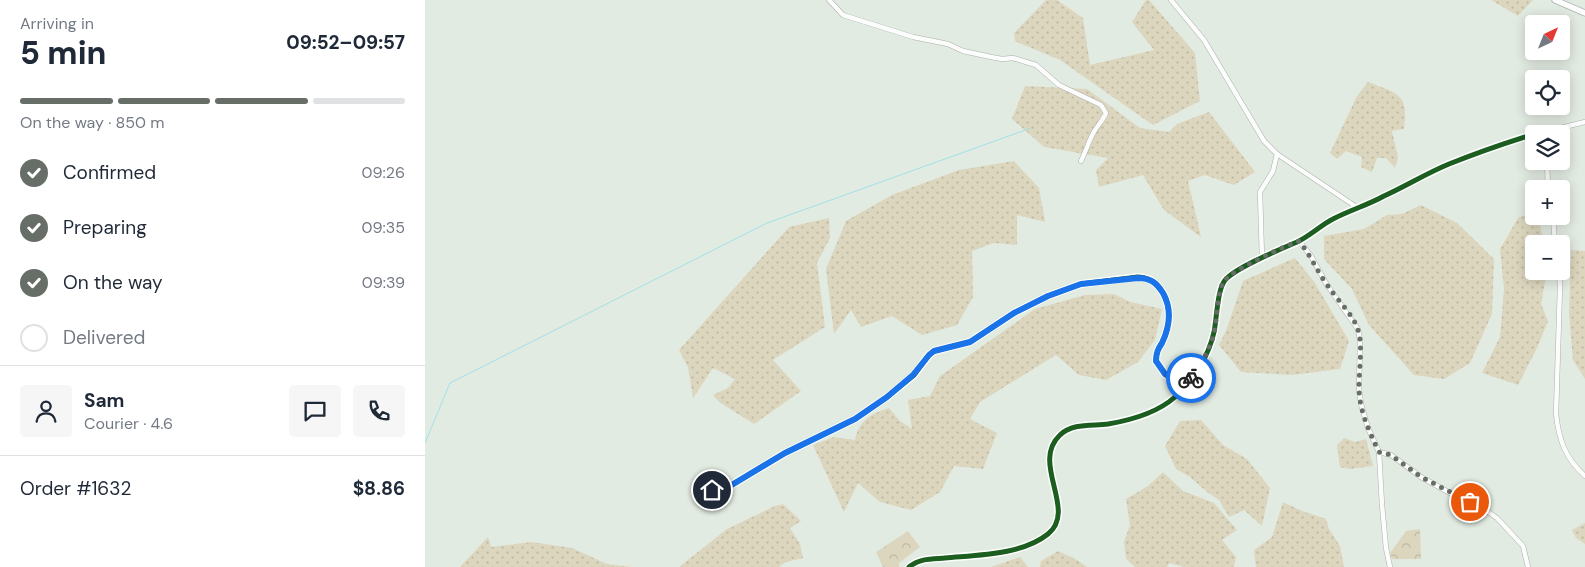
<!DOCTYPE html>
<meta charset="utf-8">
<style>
:root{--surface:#fff;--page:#f6f6f7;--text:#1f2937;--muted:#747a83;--line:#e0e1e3;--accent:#666e67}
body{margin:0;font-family:"DM Sans",sans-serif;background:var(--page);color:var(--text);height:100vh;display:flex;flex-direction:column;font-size:19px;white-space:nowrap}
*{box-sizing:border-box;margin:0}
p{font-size:16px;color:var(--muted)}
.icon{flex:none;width:28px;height:28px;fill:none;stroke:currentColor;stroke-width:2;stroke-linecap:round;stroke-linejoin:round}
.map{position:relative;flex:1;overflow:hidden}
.details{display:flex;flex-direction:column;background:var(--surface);width:425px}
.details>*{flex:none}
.needle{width:32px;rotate:43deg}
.buttons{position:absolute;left:1100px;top:15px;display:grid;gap:10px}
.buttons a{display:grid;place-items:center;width:45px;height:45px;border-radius:5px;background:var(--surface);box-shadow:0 2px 12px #0003;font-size:25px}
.pin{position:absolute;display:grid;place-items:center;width:42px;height:42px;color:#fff;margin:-21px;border:2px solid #fff;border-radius:50%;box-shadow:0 1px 5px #0007}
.courier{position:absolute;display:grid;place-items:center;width:50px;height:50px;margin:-25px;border:4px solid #1a73e8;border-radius:50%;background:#fff;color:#222;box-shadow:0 1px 6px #0007}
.overview em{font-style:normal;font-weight:800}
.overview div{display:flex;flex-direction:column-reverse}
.overview{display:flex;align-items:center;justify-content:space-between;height:85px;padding:0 20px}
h1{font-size:32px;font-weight:800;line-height:38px}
.bar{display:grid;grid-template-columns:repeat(4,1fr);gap:8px 5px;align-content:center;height:60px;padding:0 20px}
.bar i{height:6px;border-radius:4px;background:var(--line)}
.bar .current{background:var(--accent)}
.bar p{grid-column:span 4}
.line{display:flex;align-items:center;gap:12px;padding:0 20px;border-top:1px solid var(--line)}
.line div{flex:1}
.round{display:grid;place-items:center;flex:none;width:52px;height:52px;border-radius:5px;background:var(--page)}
ol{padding:0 20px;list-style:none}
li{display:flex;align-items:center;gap:15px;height:55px}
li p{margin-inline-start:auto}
li .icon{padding:5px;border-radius:50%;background:var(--accent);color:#fff;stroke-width:4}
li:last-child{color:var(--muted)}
li i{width:28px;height:28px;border:2px solid var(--line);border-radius:50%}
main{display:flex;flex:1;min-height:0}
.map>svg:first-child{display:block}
.grass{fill:url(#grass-dots)}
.forest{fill:url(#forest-crowns)}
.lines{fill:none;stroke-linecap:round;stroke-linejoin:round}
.stream{stroke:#a0e0e9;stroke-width:1}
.minor-casing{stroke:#aab1aa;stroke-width:5.5}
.tertiary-casing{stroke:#aab1aa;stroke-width:7}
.minor{stroke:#fbfcfb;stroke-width:4.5}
.tertiary{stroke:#fbfcfb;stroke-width:5.5}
.cycleway-casing{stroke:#fff;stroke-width:8}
.cycleway{stroke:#1b5e20;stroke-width:5}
.done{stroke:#666e67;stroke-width:5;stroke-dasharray:0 9}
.route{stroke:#1a73e8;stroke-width:6}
</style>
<main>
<section class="details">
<div class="overview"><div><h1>5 min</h1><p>Arriving in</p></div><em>09:52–09:57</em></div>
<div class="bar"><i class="current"></i><i class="current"></i><i class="current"></i><i></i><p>On the way · 850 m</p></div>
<ol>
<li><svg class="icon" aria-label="check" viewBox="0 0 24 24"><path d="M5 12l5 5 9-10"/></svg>Confirmed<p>09:26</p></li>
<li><svg class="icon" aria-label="check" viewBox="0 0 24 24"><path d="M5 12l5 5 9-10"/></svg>Preparing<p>09:35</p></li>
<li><svg class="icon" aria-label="check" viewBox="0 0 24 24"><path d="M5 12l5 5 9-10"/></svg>On the way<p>09:39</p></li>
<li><i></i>Delivered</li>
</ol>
<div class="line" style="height:90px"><a class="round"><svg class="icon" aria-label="person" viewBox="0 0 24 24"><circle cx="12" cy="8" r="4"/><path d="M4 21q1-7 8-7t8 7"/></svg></a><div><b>Sam</b><p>Courier · 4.6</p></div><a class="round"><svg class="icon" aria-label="chat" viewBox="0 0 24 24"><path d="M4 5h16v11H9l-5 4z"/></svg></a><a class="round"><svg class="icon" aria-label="phone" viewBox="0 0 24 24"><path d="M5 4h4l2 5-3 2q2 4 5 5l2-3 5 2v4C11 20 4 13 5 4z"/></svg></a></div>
<div class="line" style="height:65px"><div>Order #1632</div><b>$8.86</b></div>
</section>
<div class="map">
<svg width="1160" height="567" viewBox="0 0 1160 567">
<defs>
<pattern id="grass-dots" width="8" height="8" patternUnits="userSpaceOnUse" patternTransform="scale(1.25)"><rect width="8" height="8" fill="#dcd6be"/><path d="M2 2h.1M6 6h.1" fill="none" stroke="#bdb8a3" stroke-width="1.8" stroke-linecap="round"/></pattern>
<pattern id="forest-crowns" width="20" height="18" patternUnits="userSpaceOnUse" patternTransform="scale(1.25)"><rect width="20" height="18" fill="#dcd6be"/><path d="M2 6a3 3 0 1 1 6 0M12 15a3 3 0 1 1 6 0" fill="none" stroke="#bdb8a3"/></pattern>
</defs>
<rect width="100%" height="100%" fill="#e2ebe2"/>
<g class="grass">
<path d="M621 0H632L658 18 665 65 729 50 707 22 721 0H724L770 53 775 101 728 125 635 60 590 41 589 33Z"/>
<path d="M1066 0H1108L1093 16Z"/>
<path d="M943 82C972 94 984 92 979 129L967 131 973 158 970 168 961 158H952L947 172 936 167 937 157 921 151 912 159 905 153 932 96Z"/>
<path d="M600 86 662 89 715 128 744 132 752 124 784 112 830 172 809 185 780 175 763 181 776 237 739 210 718 175 674 187 671 170 683 158 619 147 587 119Z"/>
<path d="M589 161 614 188 620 222 592 215V245L569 243 547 251 548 297 532 325 497 335 467 316 436 327 426 310 409 334 401 269 421 221 467 195 534 170Z"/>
<path d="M996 205 1032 223 1069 259 1067 314 1045 363 1019 379 989 375 944 325 927 289 899 259V236L939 229 962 215 977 214Z"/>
<path d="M1109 212V216H1113L1119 244H1109V271H1122L1116 304 1123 321 1112 348 1093 385 1057 373 1075 337 1079 289 1075 249 1093 218Z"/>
<path d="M404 218 405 238 392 263 400 327 348 360 376 391 329 424 294 402 288 395 303 388 310 379 288 368 268 398 263 367 254 350 364 227Z"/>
<path d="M1146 250 1160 251V379L1148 360 1144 313Z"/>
<path d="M870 258 890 283 924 341 915 369 866 375 816 372 794 345 801 331 818 281Z"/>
<path d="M689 294 705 302 737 309 730 340 713 362 681 380 654 375 631 355 555 402 545 419 572 433 558 469 529 466 515 492 486 510 455 502 433 483 419 512 388 445 409 437 430 440C434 420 446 414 464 408L475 421 487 429 483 400 505 396 515 376 610 309 660 295Z"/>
<path d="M776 420 798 445 822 459 845 488 837 526 819 510 804 517 794 500 782 492 765 477 751 469 740 446 755 421Z"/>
<path d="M919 438 930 442 941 439 948 466 925 469 915 467 912 445Z"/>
<path d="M738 472 758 491 789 503 812 530 797 540 811 557 809 567H759L744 563 742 567H710L701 559 699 542 705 525 701 499 723 486Z"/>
<path d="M858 502 877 511 901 519 904 529 915 546 919 567H831L829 550 847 537Z"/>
<path d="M358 504 376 521 365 528 375 544 378 558 361 562 354 567H254L302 529 350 506Z"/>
<path d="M1160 523V544L1151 538 1147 530Z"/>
<path d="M63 537 66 547 106 542 147 548 182 564 207 567H35Z"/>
<path d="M633 551 652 560 662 567H615L616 561Z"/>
<path d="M595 557 603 567H566Z"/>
</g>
<g class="forest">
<path d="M995 529 996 559H967L965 553 981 531Z"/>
<path d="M483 531 495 547 474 563V567H458L451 552Z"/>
</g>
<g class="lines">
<path class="stream" d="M0 443 25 383 342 223 606 128"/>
<g class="minor-casing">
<g id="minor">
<path d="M404 0 418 15 488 37 523 44 538 51 566 57 577 59 588 58 611 65 634 85 676 105 681 113C678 120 674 124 670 130 664 140 661 151 656 161"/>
<path d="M746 0 779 40 839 141 852 154 933 208"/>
<path d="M1111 134 1160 122"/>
<path d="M1122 161 1123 189"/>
<path d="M1128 216 1130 244"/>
<path d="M874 241 886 256 902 285 933 329 935 340 934 389 936 404 943 428 954 452 957 505 961 548 965 567"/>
<path d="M837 258 835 192 848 171 852 154"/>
<path d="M1134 271 1135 287 1131 414C1134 440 1140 458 1160 476"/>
<path d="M954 452 966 455 996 477 1025 493 1053 505 1072 518 1098 546 1103 567"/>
<path d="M287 490 305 486 360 453 430 419 462 397 489 375 504 355 509 351 545 342 589 313 623 296 656 284 713 277C725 278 731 282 738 293 747 309 745 326 737 343 733 349 731 353 731 361L740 374 759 387"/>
<path d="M484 567C495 558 507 559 520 558 552 555 597 555 623 534 653 510 605 463 635 435 647 423 667 426 683 424 707 420 732 413 750 397 768 382 784 355 789 332 792 318 792 288 801 279 814 266 854 250 872 242 885 236 896 225 908 219 925 210 943 205 959 196 981 186 1002 173 1024 164 1051 153 1080 143 1109 134"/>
</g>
</g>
<g class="tertiary-casing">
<path id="tertiary" d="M1130 0 1160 13"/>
</g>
<use href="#minor" class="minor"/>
<use href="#tertiary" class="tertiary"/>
<g class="cycleway-casing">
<g id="cycleway">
<path d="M287 490 305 486 360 453 430 419 462 397 489 375 504 355 509 351 545 342 589 313 623 296 656 284 713 277C725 278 731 282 738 293 747 309 745 326 737 343 733 349 731 353 731 361L740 374 759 387"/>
<path d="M484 567C495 558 507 559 520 558 552 555 597 555 623 534 653 510 605 463 635 435 647 423 667 426 683 424 707 420 732 413 750 397 768 382 784 355 789 332 792 318 792 288 801 279 814 266 854 250 872 242 885 236 896 225 908 219 925 210 943 205 959 196 981 186 1002 173 1024 164 1051 153 1080 143 1109 134"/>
</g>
</g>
<use href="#cycleway" class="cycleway"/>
</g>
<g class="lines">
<path class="done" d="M766 378C776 364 784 351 789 334 792 320 792 291 799 281 807 270 860 246 874 241 886 256 892 271 903 286 912 300 928 314 933 330 938 345 934 370 934 387 934 410 944 431 954 452L966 455 996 477 1045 502"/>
<path class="route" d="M287 490 305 486 360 453 430 419 462 397 488 375 504 355 509 351 545 342 589 313 623 296 656 284 713 278C725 278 731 282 738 293 747 309 745 326 737 343 733 349 731 353 731 361L740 374 760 387 766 378"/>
</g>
</svg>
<div class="buttons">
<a><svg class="needle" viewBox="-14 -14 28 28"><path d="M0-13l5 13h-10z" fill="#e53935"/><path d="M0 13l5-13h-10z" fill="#747a83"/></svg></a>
<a><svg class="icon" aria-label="locate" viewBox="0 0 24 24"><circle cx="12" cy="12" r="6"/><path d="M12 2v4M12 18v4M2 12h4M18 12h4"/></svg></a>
<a><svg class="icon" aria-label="layers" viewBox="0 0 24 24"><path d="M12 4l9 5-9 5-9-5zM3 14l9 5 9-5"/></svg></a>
<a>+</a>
<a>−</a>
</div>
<div class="pin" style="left:1045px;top:502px;background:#ea580c"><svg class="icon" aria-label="bag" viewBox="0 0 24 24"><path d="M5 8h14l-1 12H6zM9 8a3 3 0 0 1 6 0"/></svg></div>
<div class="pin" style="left:287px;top:490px;background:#1f2937"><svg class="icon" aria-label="home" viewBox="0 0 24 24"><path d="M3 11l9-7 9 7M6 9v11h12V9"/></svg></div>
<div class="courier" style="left:766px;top:378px"><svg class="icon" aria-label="bike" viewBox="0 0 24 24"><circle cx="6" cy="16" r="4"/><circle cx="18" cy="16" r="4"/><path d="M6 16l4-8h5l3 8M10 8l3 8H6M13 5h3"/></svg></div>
</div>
</main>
